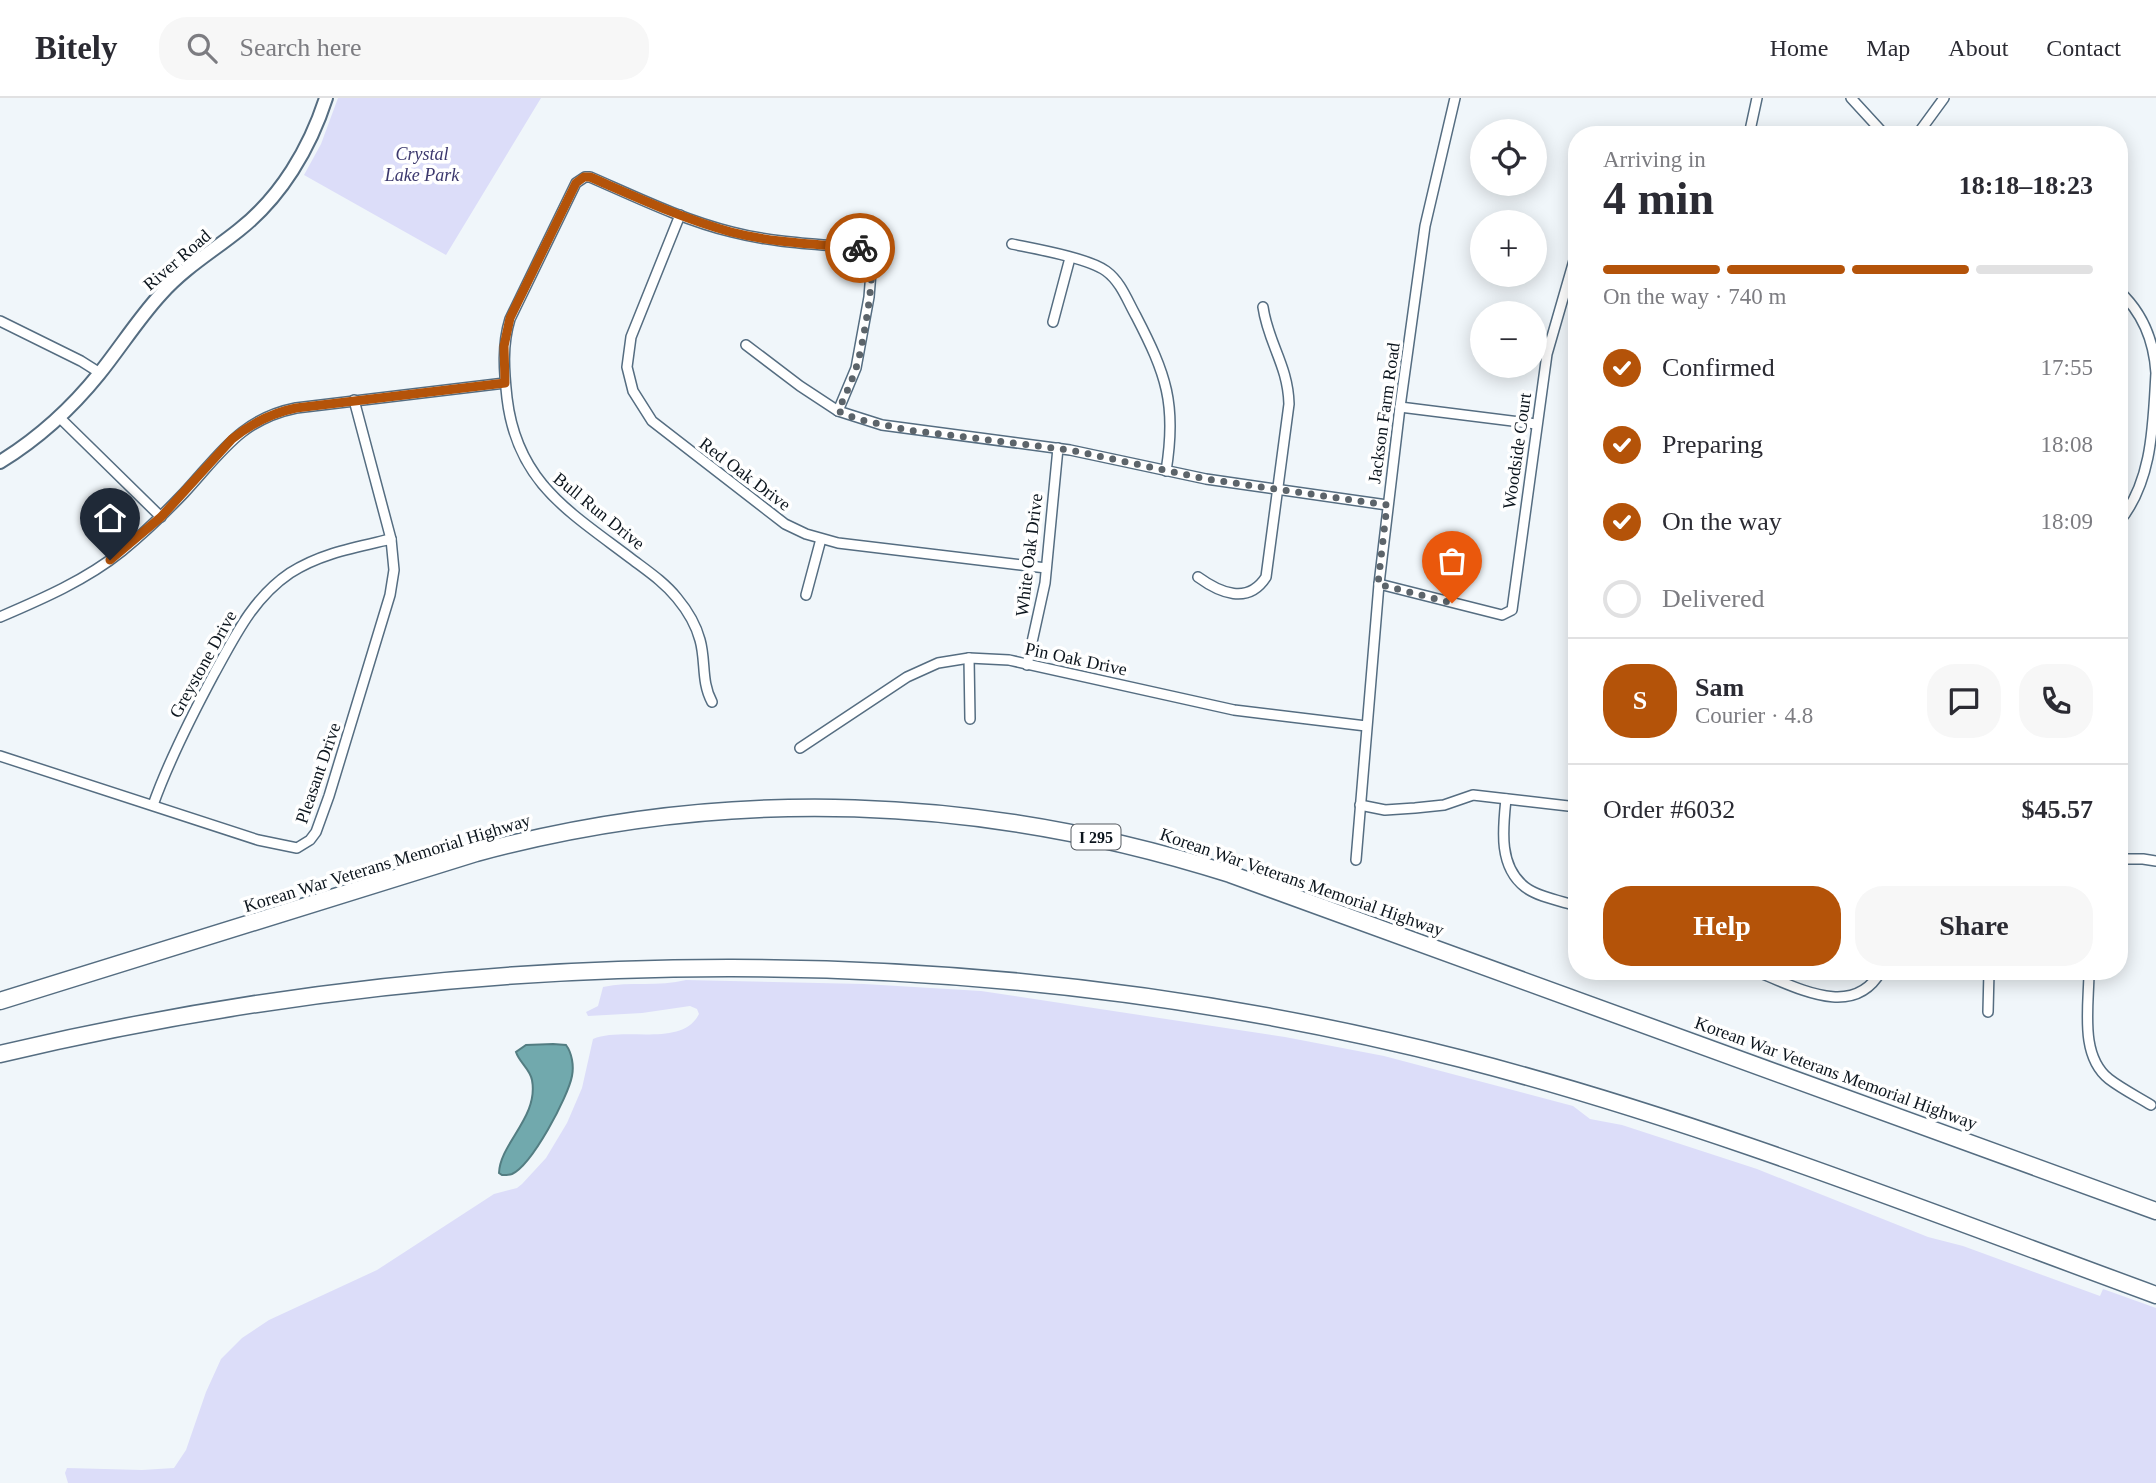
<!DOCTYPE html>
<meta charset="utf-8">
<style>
:root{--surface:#fff;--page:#f7f7f7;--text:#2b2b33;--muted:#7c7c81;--line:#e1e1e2;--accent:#b45309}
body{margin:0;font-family:Georgia,serif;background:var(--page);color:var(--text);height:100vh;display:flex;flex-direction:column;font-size:26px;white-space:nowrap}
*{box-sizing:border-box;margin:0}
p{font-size:23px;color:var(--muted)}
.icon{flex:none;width:38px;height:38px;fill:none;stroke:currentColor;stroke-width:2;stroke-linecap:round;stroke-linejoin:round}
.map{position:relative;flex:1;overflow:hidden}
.sheet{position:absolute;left:1568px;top:28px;width:560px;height:854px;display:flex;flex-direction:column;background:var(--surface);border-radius:28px;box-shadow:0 4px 18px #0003}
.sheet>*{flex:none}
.buttons{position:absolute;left:1470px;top:21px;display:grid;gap:14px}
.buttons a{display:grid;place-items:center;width:77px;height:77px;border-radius:50%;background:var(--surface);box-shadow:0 4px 18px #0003;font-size:35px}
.pin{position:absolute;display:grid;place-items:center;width:60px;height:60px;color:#fff;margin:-72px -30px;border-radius:50% 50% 50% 0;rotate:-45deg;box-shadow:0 0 7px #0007}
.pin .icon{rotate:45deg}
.courier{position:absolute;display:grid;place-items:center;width:70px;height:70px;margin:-35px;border:5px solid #b45309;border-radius:50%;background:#fff;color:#222;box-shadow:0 2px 9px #0007}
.headline em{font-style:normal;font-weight:800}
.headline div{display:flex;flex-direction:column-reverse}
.headline{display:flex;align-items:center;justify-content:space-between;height:119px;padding:0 35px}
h1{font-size:46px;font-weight:800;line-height:52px}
.bar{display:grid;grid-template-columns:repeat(4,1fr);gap:10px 7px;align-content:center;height:84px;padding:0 35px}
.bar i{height:9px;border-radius:5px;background:var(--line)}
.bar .active{background:var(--accent)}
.bar p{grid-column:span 4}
.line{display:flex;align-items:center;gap:18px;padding:0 35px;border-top:2px solid var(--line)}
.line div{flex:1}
.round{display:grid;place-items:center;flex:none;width:74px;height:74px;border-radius:28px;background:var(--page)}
ol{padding:0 35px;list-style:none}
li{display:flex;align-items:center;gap:21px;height:77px}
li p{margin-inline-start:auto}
li .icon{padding:7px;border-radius:50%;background:var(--accent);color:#fff;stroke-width:4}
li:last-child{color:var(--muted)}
li i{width:38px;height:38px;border:4px solid var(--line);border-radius:50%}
.primary-button{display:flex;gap:14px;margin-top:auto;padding:14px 35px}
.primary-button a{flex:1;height:80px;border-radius:28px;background:var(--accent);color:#fff;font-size:28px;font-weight:800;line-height:80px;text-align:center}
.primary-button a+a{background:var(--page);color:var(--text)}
header{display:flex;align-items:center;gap:42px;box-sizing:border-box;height:98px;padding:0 35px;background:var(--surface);border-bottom:2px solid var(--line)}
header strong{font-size:33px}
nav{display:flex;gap:38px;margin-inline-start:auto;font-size:24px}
.search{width:490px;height:63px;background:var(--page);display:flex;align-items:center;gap:18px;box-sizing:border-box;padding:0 24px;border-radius:28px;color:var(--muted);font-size:26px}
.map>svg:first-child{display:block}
.green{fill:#dcddf9}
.water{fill:#71a9ad;stroke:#537d82;stroke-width:2}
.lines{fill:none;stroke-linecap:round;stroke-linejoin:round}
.street-casing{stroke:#556d81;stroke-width:12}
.secondary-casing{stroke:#556d81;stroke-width:16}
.highway-casing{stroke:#556d81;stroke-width:19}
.street{stroke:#fff;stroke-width:9}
.secondary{stroke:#fff;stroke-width:12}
.highway{stroke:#fff;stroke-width:16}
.done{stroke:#5c646a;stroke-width:7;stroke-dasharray:0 12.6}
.route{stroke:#b45309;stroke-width:9}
.labels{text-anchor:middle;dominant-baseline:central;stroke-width:7;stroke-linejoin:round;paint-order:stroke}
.shield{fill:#fff;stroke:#555b61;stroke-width:2}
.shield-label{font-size:16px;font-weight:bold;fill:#0c151d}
.park-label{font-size:18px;font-style:italic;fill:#3b386d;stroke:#fff}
.street-label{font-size:18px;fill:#0c151d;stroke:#fff}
</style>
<header>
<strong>Bitely</strong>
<div class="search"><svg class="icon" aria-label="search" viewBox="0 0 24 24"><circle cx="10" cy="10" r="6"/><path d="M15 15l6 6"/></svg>Search here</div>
<nav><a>Home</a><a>Map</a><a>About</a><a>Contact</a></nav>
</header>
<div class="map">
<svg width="2156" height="1385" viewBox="0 0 2156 1385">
<rect width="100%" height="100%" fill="#f0f6fa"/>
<g class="green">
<path d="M338 0H541L446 157 304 77 321 46Z"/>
<path d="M686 882 864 886 981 893 1285 939 1384 958 1573 1008 1590 1021 1622 1027 1757 1071 1928 1139 1963 1148 2100 1198 2103 1191 2156 1210V1385H68L65 1375 67 1370 142 1372 174 1370 186 1352 206 1294 221 1261 242 1240 269 1222 377 1172 494 1096 517 1090 522 1086 546 1060 567 1025 582 990 593 941C624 928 682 950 699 916L697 911 690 908 642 915 588 918 586 914 598 908 603 889C630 883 659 889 686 882Z"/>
</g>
<path class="water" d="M553 946 566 947C572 955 574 968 572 978 568 999 532 1067 512 1076 509 1077 505 1077 502 1077L499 1075C500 1045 539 1019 532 982 530 971 519 964 516 954L526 947Z"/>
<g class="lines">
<g class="street-casing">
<g id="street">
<path d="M1851 0 1885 37"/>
<path d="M1749 37 1757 0"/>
<path d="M1917 37 1944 0"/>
<path d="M680 117 631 239 627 269 633 293 652 323 785 426 806 436 838 445 1046 470"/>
<path d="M1012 146C1036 151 1088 160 1106 173 1121 184 1127 202 1136 218 1166 276 1177 306 1166 373"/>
<path d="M2119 193C2143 215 2154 244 2156 275 2153 325 2153 383 2119 424"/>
<path d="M0 223 81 263 100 275"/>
<path d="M1053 224 1070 160"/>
<path d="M746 247 800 288 838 313 882 327 1070 352 1206 381 1387 407"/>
<path d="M1400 309 1536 326"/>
<path d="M60 320 161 419"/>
<path d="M1198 479C1220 495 1248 507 1266 479L1289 306C1288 267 1268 245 1263 209"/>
<path d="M1379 486 1502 517 1512 512 1547 256 1577 152"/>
<path d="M806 497 821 441"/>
<path d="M0 519C42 501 86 482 122 453 144 435 165 415 184 395 221 355 241 321 296 310L505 285"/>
<path d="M969 560 970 621"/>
<path d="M1027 567 1045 485 1058 350"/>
<path d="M712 604C701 584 706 563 700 542 696 527 687 512 677 500 665 485 649 474 633 462 570 414 517 385 507 300 504 273 502 247 510 221L576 85 585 79H590C636 99 683 122 732 134 774 145 818 146 861 150L869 155 872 162 869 199 856 270 838 313"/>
<path d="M800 650 907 579 938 565 969 560 1009 562 1234 612 1366 628"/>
<path d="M0 658 258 742 297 750 310 742 316 734 329 698 390 497 394 472 391 441 354 302"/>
<path d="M1506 701C1503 730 1498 768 1525 789 1538 799 1561 803 1577 808"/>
<path d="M153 707C169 662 191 619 214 576 235 538 253 500 290 475 321 455 357 449 391 441"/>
<path d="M1360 707 1385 712 1415 710 1444 707 1473 697 1577 709"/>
<path d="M2119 761H2143L2156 763"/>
<path d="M1356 762 1379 486 1400 309 1425 128 1455 0"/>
<path d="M1755 873C1795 888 1853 923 1881 873"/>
<path d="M2089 873C2089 908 2079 957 2109 981 2122 991 2138 999 2151 1007"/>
<path d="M1988 914 1989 873"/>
</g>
</g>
<g class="secondary-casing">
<path id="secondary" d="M0 364C39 340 70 312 99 276 120 250 138 221 161 196 184 170 213 153 239 132 281 99 310 50 326 0"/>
</g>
<g class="highway-casing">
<g id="highway">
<path d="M0 903 476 755C728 687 982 697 1230 776L2156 1113"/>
<path d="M0 956C479 842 985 839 1462 961 1699 1022 1927 1113 2156 1197"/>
</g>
</g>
<use href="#street" class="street"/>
<use href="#secondary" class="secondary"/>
<use href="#highway" class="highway"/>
</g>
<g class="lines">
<path class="done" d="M860 150C863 151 867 152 869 155 878 166 862 251 857 267 852 283 845 298 838 313L857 321 908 332 1070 352 1206 381 1387 407 1378 486 1452 505"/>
<path class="route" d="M110 462 161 419 232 341C252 325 271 315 296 310L505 285 504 248 510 220 576 85 584 79H590C636 99 683 121 731 134 773 145 817 146 860 150"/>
</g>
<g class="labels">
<rect class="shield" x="1071.5" y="726.5" width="49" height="25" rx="5"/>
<g class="shield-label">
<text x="1096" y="739">I 295</text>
</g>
<g class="park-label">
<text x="422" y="56">Crystal<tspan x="422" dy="21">Lake Park</tspan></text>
</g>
<g class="street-label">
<text transform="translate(177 162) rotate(-41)">River Road</text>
<text transform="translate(1384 315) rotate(-82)">Jackson Farm Road</text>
<text transform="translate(1517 353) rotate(-82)">Woodside Court</text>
<text transform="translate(745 376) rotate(37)">Red Oak Drive</text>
<text transform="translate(599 413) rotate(39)">Bull Run Drive</text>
<text transform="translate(1029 457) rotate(-83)">White Oak Drive</text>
<text transform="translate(1076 561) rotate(12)">Pin Oak Drive</text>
<text transform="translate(203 566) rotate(-61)">Greystone Drive</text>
<text transform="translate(318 675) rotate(-71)">Pleasant Drive</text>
<text transform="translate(387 765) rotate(-17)">Korean War Veterans Memorial Highway</text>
<text transform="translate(1302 784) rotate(19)">Korean War Veterans Memorial Highway</text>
<text transform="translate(1836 975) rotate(20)">Korean War Veterans Memorial Highway</text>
</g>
</g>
</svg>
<div class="buttons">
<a><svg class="icon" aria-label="locate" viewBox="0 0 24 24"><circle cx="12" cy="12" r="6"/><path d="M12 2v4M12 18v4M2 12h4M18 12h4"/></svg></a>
<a>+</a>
<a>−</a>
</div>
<div class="pin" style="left:1452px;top:505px;background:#ea580c"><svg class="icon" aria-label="bag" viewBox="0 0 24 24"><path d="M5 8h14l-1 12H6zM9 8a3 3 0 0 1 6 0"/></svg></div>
<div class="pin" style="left:110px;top:462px;background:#1f2937"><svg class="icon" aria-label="home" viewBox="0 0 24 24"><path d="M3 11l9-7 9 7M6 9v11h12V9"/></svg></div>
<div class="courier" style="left:860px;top:150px"><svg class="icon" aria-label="bike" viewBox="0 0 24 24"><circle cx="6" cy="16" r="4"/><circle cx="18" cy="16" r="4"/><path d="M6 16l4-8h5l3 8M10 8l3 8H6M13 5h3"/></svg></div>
<section class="sheet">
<div class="headline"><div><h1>4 min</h1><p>Arriving in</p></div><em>18:18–18:23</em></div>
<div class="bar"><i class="active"></i><i class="active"></i><i class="active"></i><i></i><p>On the way · 740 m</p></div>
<ol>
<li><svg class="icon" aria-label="check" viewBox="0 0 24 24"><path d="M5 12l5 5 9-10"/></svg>Confirmed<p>17:55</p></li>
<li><svg class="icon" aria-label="check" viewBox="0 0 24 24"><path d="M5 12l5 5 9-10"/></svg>Preparing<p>18:08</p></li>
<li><svg class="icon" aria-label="check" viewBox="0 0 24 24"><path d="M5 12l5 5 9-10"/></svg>On the way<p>18:09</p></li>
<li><i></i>Delivered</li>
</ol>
<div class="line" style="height:126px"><b class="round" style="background:var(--accent);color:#fff">S</b><div><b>Sam</b><p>Courier · 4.8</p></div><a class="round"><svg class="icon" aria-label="chat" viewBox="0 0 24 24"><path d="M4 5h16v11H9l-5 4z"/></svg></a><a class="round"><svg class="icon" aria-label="phone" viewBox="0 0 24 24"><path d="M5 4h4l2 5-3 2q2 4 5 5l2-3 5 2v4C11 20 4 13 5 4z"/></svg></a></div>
<div class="line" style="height:91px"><div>Order #6032</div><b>$45.57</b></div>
<div class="primary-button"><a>Help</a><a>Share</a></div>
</section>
</div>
